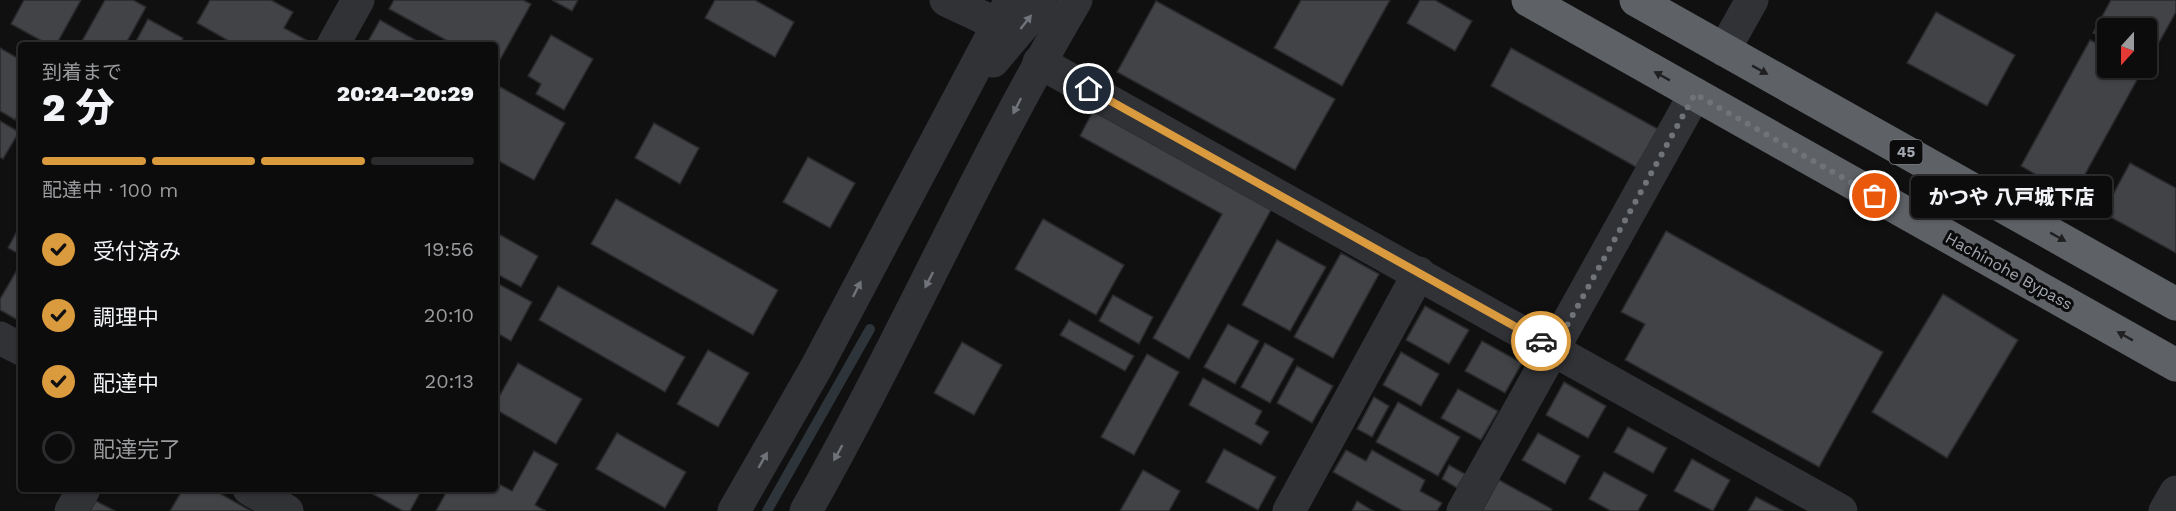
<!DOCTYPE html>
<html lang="ja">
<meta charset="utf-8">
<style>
:root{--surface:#0c0c0d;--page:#1a1a1b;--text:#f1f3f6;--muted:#9a9b9d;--line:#2c2c2e;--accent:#da9b3f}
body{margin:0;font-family:"Work Sans","Noto Sans JP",sans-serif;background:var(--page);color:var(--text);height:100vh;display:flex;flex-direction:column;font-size:22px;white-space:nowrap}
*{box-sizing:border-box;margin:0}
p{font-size:20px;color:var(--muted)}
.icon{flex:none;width:33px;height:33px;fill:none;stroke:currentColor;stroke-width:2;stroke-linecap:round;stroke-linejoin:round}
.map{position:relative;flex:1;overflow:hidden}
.details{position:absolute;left:18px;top:42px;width:480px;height:450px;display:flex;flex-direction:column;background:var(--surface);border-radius:6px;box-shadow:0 2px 4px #0004,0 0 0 2px var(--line)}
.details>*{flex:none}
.needle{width:39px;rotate:201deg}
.fabs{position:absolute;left:2097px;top:18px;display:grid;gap:12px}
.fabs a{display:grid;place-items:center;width:60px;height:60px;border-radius:6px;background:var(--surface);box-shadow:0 2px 4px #0004,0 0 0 2px var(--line);font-size:30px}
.pin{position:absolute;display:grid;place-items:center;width:51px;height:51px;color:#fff;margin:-26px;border:3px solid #fff;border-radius:50%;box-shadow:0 2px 6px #0007}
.courier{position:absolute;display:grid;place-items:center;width:60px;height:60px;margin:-30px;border:4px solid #da9b3f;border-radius:50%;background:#fff;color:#222;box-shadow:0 2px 8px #0007}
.bubble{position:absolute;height:42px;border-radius:6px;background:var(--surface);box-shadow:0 2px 4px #0004,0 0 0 2px var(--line);font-size:20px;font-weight:800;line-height:42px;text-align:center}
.overview em{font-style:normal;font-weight:800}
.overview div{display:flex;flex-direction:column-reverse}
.overview{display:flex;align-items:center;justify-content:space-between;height:102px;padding:0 24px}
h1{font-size:39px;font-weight:800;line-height:45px}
.bar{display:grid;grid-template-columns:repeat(4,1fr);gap:9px 6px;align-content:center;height:72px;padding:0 24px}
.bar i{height:8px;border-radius:4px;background:var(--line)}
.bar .active{background:var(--accent)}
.bar p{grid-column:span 4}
ol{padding:0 24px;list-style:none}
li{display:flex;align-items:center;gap:18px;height:66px}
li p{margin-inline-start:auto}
li .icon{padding:6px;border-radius:50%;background:var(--accent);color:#111;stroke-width:4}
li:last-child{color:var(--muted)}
li i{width:33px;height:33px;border:3px solid var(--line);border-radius:50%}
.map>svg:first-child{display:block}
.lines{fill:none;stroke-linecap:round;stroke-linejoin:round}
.stream{stroke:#2d353a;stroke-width:10}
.building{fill:#424346;stroke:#2a2a2d;stroke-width:1.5}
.minor{stroke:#313236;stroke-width:33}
.highway{stroke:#5e6166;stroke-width:33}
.oneway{fill:#707379}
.oneway2{fill:#202022}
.done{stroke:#707378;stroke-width:6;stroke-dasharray:0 10.8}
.route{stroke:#da9b3f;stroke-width:8}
.labels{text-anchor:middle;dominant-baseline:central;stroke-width:6;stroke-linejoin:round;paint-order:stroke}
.shield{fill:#0b0b0c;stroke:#75797f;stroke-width:1.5}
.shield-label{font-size:15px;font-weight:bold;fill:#a3a8b0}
.street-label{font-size:16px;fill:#a3a8b0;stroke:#0b0b0c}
</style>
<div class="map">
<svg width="2176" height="511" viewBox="0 0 2176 511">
<rect width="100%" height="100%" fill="#101011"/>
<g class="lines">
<path class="stream" d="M767 511 870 329"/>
</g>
<g class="building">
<path d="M24 0H81L56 45H49L11 24Z"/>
<path d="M105 0H133L146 7 125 45H89L82 41Z"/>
<path d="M210 0H271L293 12 284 28 310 42 308 45H236L197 23Z"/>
<path d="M394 0H523L531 4 496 67 495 45H455L389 9Z"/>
<path d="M552 0H578L572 11Z"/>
<path d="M715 0H755L794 22 775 57 705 18Z"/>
<path d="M1301 0H1390L1342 86 1274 48Z"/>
<path d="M1420 0H1435L1472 21 1455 51 1407 23Z"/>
<path d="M2111 0H2176V12L2148 62 2146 28H2108V41L2093 33Z"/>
<path d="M1156 1 1335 99 1295 170 1117 72Z"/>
<path d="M1936 12 2015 55 1987 106 1907 63Z"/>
<path d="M148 19 183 38 180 45H134Z"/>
<path d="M380 20 424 45H366Z"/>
<path d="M551 35 593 59 564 110 536 94 541 84 528 76Z"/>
<path d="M2090 40 2108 49V68L2143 69 2073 196 2021 166Z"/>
<path d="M0 48 21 60V110L15 120 0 111Z"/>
<path d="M1511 48 1658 129 1636 167 1491 86Z"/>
<path d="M495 84 565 123 534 180 495 159Z"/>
<path d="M1093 111 1271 210 1189 359 1153 338 1222 214 1080 136Z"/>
<path d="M0 121 19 132 3 159 0 157Z"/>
<path d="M654 123 699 148 680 184 635 158Z"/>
<path d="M808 157 855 183 830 228 783 202Z"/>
<path d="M2130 163 2176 188V253L2103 213Z"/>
<path d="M616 199 778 290 753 335 591 244Z"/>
<path d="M1043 219 1124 265 1096 315 1015 269Z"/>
<path d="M1666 231 1883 352 1819 467 1625 360 1645 324 1621 312Z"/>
<path d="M495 232 538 256 521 287 495 273Z"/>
<path d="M16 233 21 235V255L8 248Z"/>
<path d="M1277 240 1326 267 1290 331 1242 305Z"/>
<path d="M1341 253 1379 274 1333 358 1294 337Z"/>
<path d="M17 270 21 272V322L0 310V299Z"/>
<path d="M495 282 532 302 511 341 495 332Z"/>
<path d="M558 286 685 357 665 392 539 320Z"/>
<path d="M1943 294 2018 340 1947 458 1872 412Z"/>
<path d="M1113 295 1153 317 1139 344 1099 321Z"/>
<path d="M1425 306 1469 330 1449 364 1406 340Z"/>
<path d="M1069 320 1134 356 1125 371 1060 335Z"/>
<path d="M1228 324 1259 341 1235 384 1204 367Z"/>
<path d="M1482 341 1522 363 1505 393 1465 371Z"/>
<path d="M962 342 1002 365 974 415 934 393Z"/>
<path d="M1265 343 1294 359 1270 403 1241 387Z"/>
<path d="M708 350 749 373 718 427 677 404Z"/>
<path d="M1401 352 1439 374 1421 406 1383 385Z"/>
<path d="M1147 354 1179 372 1134 455 1101 437Z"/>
<path d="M518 363 582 399 556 444 495 409V404Z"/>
<path d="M1297 366 1333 386 1312 423 1277 403Z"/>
<path d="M1203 378 1262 411 1255 424 1269 432 1261 445 1189 405Z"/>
<path d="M1564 382 1606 406 1588 438 1546 415Z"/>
<path d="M1458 389 1498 411 1481 440 1441 418Z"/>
<path d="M1374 397 1389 406 1372 437 1357 429Z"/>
<path d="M1398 402 1460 437 1438 476 1376 442Z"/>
<path d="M1628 427 1667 448 1653 473 1614 452Z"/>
<path d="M617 433 686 472 665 508 596 469Z"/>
<path d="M1538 433 1580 456 1565 484 1522 460Z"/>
<path d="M1224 449 1276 477 1258 510 1206 482Z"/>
<path d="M1346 450 1366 461 1372 450 1425 480 1420 491 1442 503 1437 511H1403L1333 472Z"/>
<path d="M534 451 558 464 535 505 546 511H436L448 489H495V482L512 491Z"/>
<path d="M1692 459 1730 480 1713 511 1674 491Z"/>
<path d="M1449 465 1465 474 1457 488 1442 479Z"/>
<path d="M1143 470 1180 491 1169 511H1120Z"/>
<path d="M1604 472 1647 495 1638 511H1611L1589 499Z"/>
<path d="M1499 480 1552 509 1551 511H1482Z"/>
<path d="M183 489H212L251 511H170Z"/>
<path d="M364 489H422L410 511H403Z"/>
<path d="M1756 497 1783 511H1748Z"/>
<path d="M96 501 115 511H90Z"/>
<path d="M1357 501 1373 511H1352Z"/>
</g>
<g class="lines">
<g class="minor">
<path d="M946 0 997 24"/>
<path d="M333 45 358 0"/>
<path d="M1724 50 1752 0"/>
<path d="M993 61 1031 16 1040 0"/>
<path d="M1039 62 1841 511"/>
<path d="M0 338 21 349"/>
<path d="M249 489 287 511"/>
<path d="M71 511 84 489"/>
<path d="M734 511 816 368 1011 0"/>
<path d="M806 511C901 343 978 166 1076 0"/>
<path d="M1289 511 1419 273"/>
<path d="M1463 511 1695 94"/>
<path d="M2165 511 2176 492"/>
</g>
<g class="highway">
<path d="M1528 0 2176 365"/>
<path d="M1636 0 2176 304"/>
</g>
</g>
<defs><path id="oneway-solid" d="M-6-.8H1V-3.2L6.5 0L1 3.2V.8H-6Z" transform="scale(1.5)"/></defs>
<g class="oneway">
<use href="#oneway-solid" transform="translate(1026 22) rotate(-52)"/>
<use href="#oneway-solid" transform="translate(1017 106) rotate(117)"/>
<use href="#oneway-solid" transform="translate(929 280) rotate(117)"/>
<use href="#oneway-solid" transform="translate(857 289) rotate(-63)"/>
<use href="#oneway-solid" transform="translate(838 453) rotate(119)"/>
<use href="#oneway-solid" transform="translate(763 460) rotate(-60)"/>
</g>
<g class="oneway2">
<use href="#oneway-solid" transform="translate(1760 70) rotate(29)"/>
<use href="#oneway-solid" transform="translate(1662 76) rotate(-151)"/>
<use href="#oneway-solid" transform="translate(2058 237) rotate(29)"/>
<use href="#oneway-solid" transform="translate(2125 336) rotate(-151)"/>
</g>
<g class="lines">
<path class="done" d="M1541 341 1554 349 1695 94 1875 196"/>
<path class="route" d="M1089 89 1541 341"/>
</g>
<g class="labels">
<rect class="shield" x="1889.5" y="140" width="33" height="24" rx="4.5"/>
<g class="shield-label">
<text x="1906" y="152">45</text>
</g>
<g class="street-label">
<text transform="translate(2009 271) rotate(29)">Hachinohe Bypass</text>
</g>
</g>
</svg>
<div class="fabs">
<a><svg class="needle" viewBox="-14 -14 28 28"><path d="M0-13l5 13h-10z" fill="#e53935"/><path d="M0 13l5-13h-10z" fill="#9a9b9d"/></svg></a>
</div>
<div class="pin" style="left:1875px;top:196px;background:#ea580c"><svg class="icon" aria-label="bag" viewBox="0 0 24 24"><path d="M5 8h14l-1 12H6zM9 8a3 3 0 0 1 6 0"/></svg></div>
<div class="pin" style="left:1089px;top:89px;background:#1f2937"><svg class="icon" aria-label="home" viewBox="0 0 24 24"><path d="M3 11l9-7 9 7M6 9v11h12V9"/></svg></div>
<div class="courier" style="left:1541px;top:341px"><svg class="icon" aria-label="car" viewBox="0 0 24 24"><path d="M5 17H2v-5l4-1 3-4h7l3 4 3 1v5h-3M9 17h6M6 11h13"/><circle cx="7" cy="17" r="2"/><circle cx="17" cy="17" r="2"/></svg></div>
<div class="bubble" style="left:1911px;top:176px;width:201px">かつや 八戸城下店</div>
<section class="details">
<div class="overview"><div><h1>2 分</h1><p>到着まで</p></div><em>20:24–20:29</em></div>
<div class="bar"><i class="active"></i><i class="active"></i><i class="active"></i><i></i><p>配達中 · 100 m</p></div>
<ol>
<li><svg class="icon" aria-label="check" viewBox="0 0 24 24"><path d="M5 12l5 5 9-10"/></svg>受付済み<p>19:56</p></li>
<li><svg class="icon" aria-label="check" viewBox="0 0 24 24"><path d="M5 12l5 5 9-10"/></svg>調理中<p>20:10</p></li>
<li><svg class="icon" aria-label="check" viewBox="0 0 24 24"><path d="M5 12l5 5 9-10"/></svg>配達中<p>20:13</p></li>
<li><i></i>配達完了</li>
</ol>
</section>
</div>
